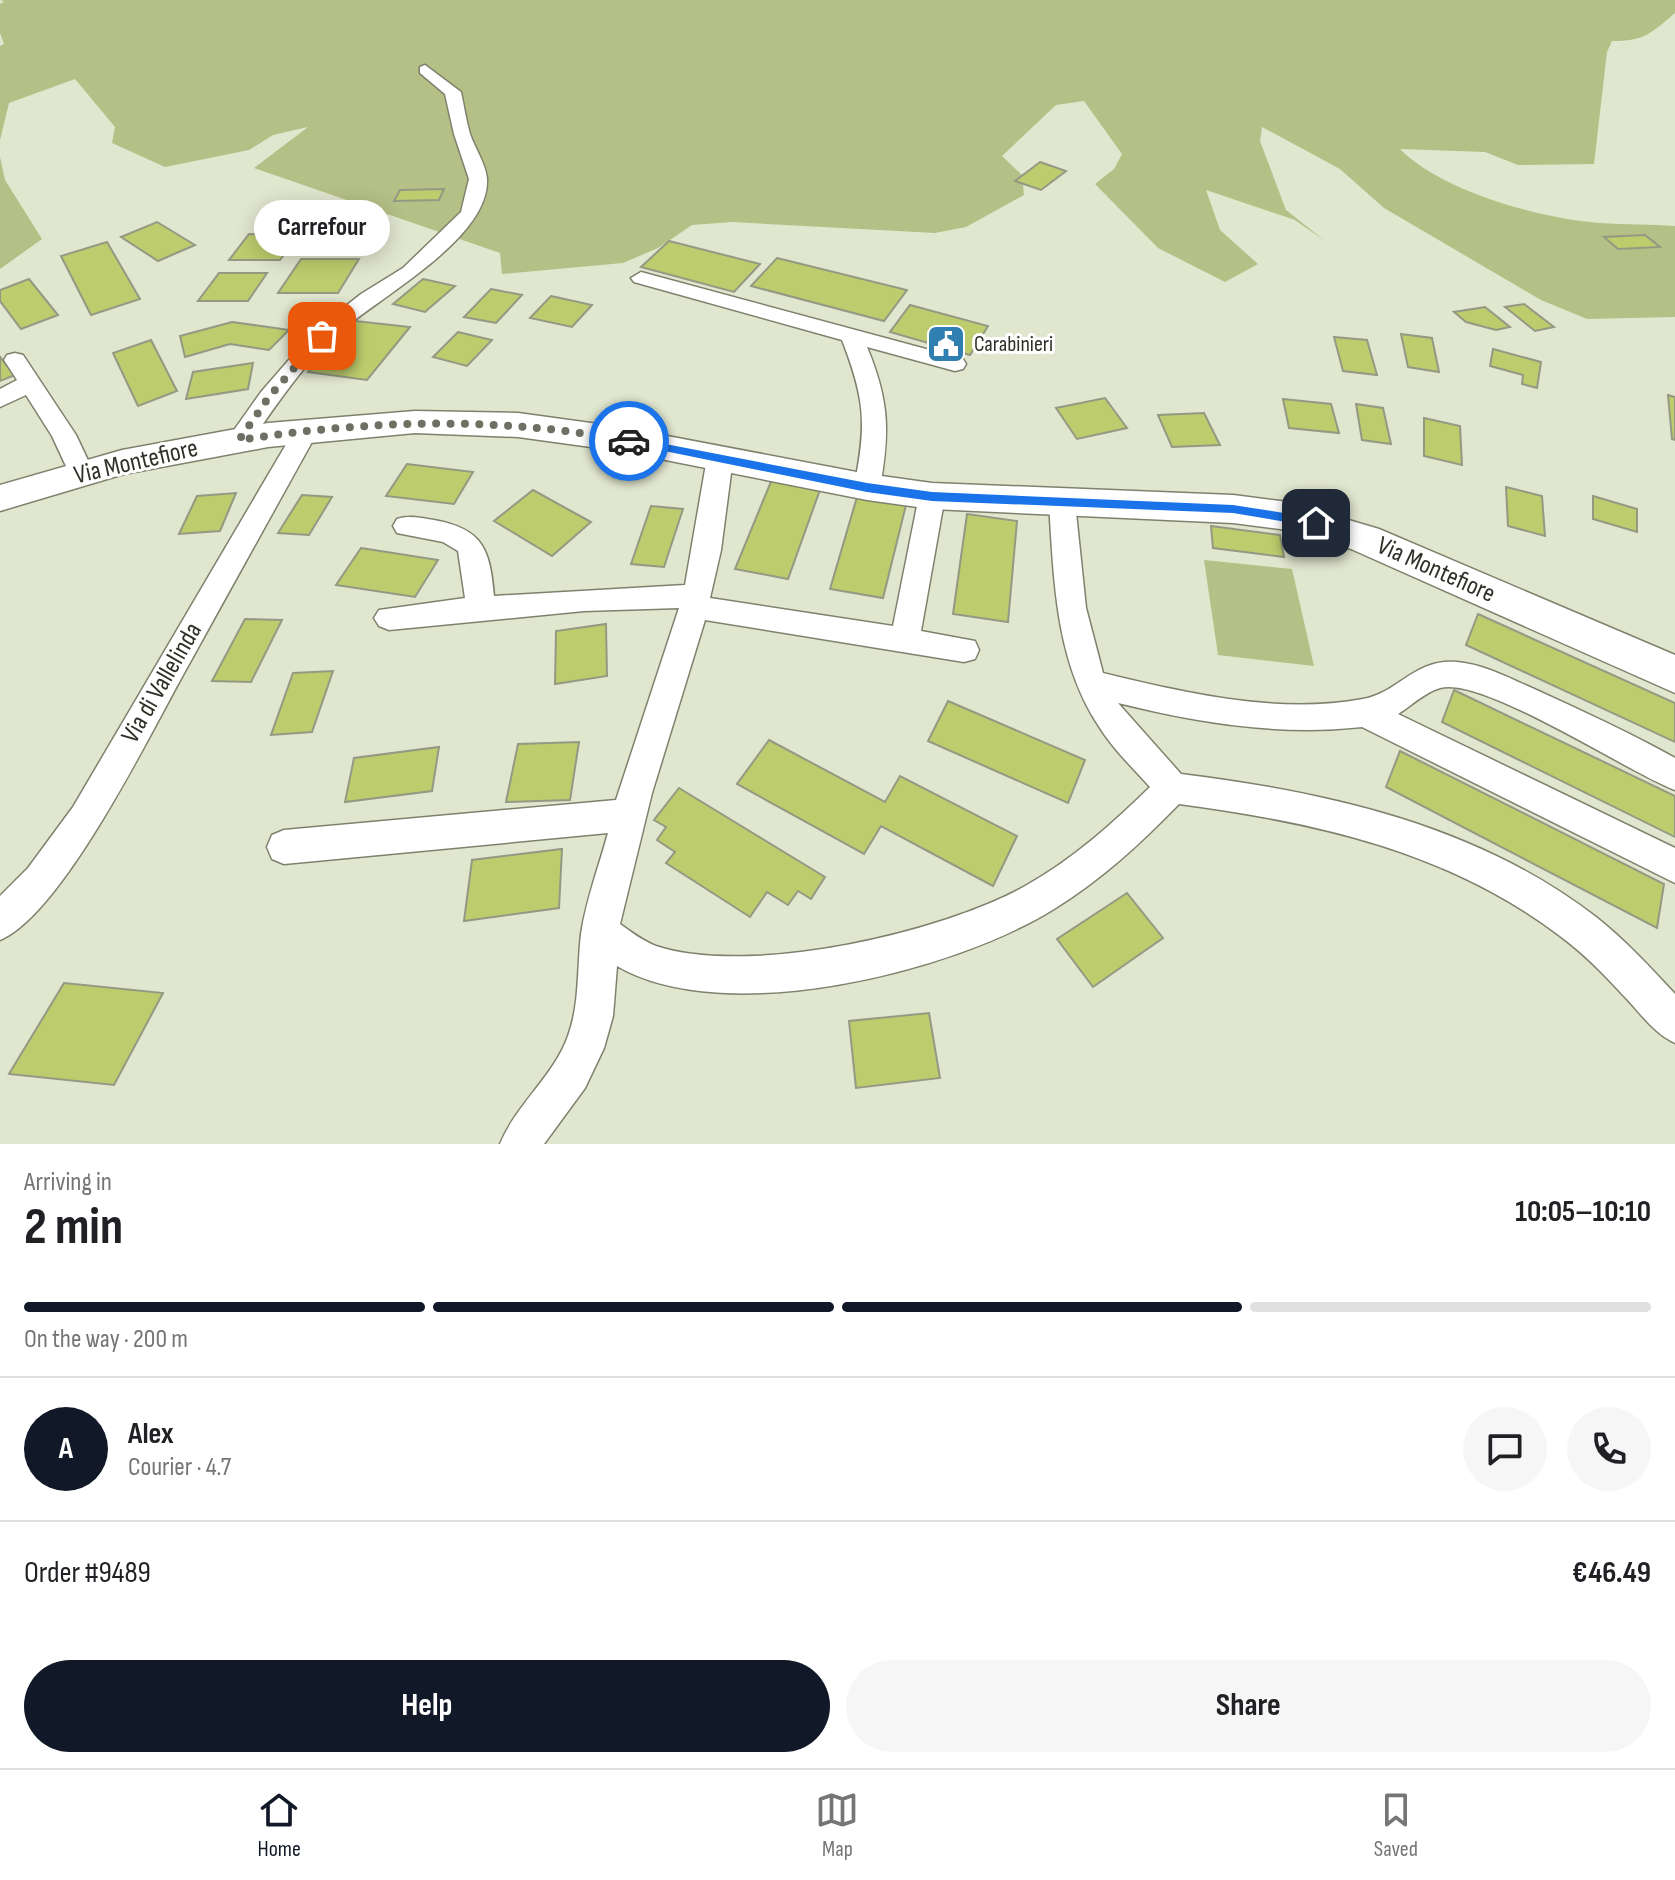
<!DOCTYPE html>
<meta charset="utf-8">
<style>
:root{--surface:#fff;--page:#f6f6f6;--text:#202124;--muted:#757577;--line:#e0e0e0;--accent:#111827}
body{margin:0;font-family:"Sofia Sans Condensed",sans-serif;background:var(--page);color:var(--text);height:100vh;display:flex;flex-direction:column;font-size:30px;white-space:nowrap}
*{box-sizing:border-box;margin:0}
p{font-size:26px;color:var(--muted)}
.icon{flex:none;width:44px;height:44px;fill:none;stroke:currentColor;stroke-width:2;stroke-linecap:round;stroke-linejoin:round}
.map{position:relative;height:1144px;overflow:hidden}
.panel{display:flex;flex-direction:column;background:var(--surface);flex:1}
.panel>*{flex:none}
.pin{position:absolute;display:grid;place-items:center;width:68px;height:68px;color:#fff;margin:-34px;border-radius:16px;box-shadow:0 4px 12px #0006}
.courier{position:absolute;display:grid;place-items:center;width:80px;height:80px;margin:-40px;border:6px solid #1a73e8;border-radius:50%;background:#fff;color:#222;box-shadow:0 2px 10px #0007}
.bubble{position:absolute;height:56px;border-radius:28px;background:var(--surface);box-shadow:0 4px 20px #0003;font-size:26px;font-weight:700;line-height:56px;text-align:center}
.summary em{font-style:normal;font-weight:700}
.summary div{display:flex;flex-direction:column-reverse}
.summary{display:flex;align-items:center;justify-content:space-between;height:136px;padding:0 24px}
h1{font-size:52px;font-weight:700;line-height:60px}
.bar{display:grid;grid-template-columns:repeat(4,1fr);gap:12px 8px;align-content:center;height:96px;padding:0 24px}
.bar i{height:10px;border-radius:6px;background:var(--line)}
.bar .current{background:var(--accent)}
.bar p{grid-column:span 4}
.line{display:flex;align-items:center;gap:20px;padding:0 24px;border-top:2px solid var(--line)}
.line div{flex:1}
.round{display:grid;place-items:center;flex:none;width:84px;height:84px;border-radius:42px;background:var(--page)}
.primary-button{display:flex;gap:16px;margin-top:auto;padding:16px 24px}
.primary-button a{flex:1;height:92px;border-radius:48px;background:var(--accent);color:#fff;font-size:32px;font-weight:700;line-height:92px;text-align:center}
.primary-button a+a{background:var(--page);color:var(--text)}
.menu{display:flex;justify-content:space-around;align-items:center;height:112px;border-top:2px solid var(--line);background:var(--surface);font-size:22px;color:var(--muted)}
.menu a{display:grid;justify-items:center;gap:4px}
.menu .current{color:var(--accent)}
.map>svg:first-child{display:block}
.green{fill:#b5c086}
.building{fill:#bdcc6d;stroke:#949983;stroke-width:2}
.lines{fill:none;stroke-linecap:round;stroke-linejoin:round}
.minor-casing{stroke:#7e826d;stroke-width:3}
.secondary-casing{stroke:#7e826d;stroke-width:3}
.minor{fill:#fff;fill-rule:evenodd}
.secondary{fill:#fff;fill-rule:evenodd}
.route{fill:#1a73e8}
.done{stroke:#6d7062;stroke-width:8;stroke-dasharray:0 14.4}
.labels{text-anchor:middle;dominant-baseline:central;stroke-width:6;stroke-linejoin:round;paint-order:stroke}
.far-poi-label{font-size:22px;fill:#2f3128;stroke:#fff;text-anchor:start}
.street-label{font-size:26px;fill:#2f3128;stroke:#fff}
</style>
<div class="map">
<svg width="1675" height="1144" viewBox="0 0 1675 1144">
<rect width="100%" height="100%" fill="#e1e6cf"/>
<g class="green">
<path d="M1 0H1675V13C1650 34 1645 41 1612 41L1607 52 1594 164 1518 165 1485 152 1400 149C1441 191 1541 219 1600 223 1625 225 1650 224 1675 226V317L1587 319 1541 300 1384 208 1340 169 1262 127 1260 141 1286 210 1325 241 1295 220 1206 190 1220 230 1258 264 1225 282 1158 248 1095 184 1114 169 1122 154 1084 101 1056 105 1002 156 1022 175 1024 195 966 227 935 233 732 222 692 225 658 248 623 263 502 274 500 253 254 168 308 127 273 135 249 150 165 167 112 143 115 127 75 79 9 103 0 140V46L4 44 0 33V4L4 2Z"/>
<path d="M0 157 5 180 42 239 0 269Z"/>
<path d="M1204 560 1292 569 1314 666 1218 655Z"/>
</g>
<g class="building">
<path d="M1040 162 1066 171 1041 190 1015 181Z"/>
<path d="M444 189 439 200 394 201 400 190Z"/>
<path d="M157 222 195 245 158 261 121 237Z"/>
<path d="M249 234 299 235 280 260H229Z"/>
<path d="M1645 235 1660 247 1618 249 1604 237Z"/>
<path d="M669 241 760 264 734 292 641 267Z"/>
<path d="M107 242 140 299 91 315 61 256Z"/>
<path d="M777 258 907 290 884 321 751 286Z"/>
<path d="M301 259H359L338 293H278Z"/>
<path d="M219 273H267L248 301H198Z"/>
<path d="M29 279 58 315 21 329 0 301V290Z"/>
<path d="M423 279 455 286 425 312 393 304Z"/>
<path d="M491 289 522 295 496 323 464 317Z"/>
<path d="M551 296 592 305 572 327 530 318Z"/>
<path d="M1524 304 1554 327 1535 331 1505 307Z"/>
<path d="M910 305 988 326 970 355 890 332Z"/>
<path d="M1485 307 1510 327 1496 330 1466 322 1454 312Z"/>
<path d="M355 321 410 327 367 380 308 372Z"/>
<path d="M232 322 289 330 269 350 230 344 185 357 180 336Z"/>
<path d="M458 332 492 340 467 366 433 357Z"/>
<path d="M1401 334 1432 338 1439 372 1408 367Z"/>
<path d="M1334 337 1367 340 1377 375 1343 371Z"/>
<path d="M151 340 177 391 138 406 113 353Z"/>
<path d="M1493 349 1541 362 1537 388 1522 384 1523 375 1490 366Z"/>
<path d="M0 357 15 375 0 381Z"/>
<path d="M253 363 248 389 186 399 193 372Z"/>
<path d="M1668 395 1675 397V440L1672 439Z"/>
<path d="M1105 398 1127 428 1077 439 1056 408Z"/>
<path d="M1283 399 1331 404 1339 433 1289 428Z"/>
<path d="M1356 404 1383 408 1391 444 1362 440Z"/>
<path d="M1204 413 1220 445 1172 447 1158 415Z"/>
<path d="M1424 418 1460 426 1462 465 1424 456Z"/>
<path d="M407 464 473 472 454 504 386 496Z"/>
<path d="M772 479 821 487 788 579 735 569Z"/>
<path d="M1506 487 1542 496 1545 536 1508 526Z"/>
<path d="M533 490 591 522 552 556 494 521Z"/>
<path d="M236 493 220 531 179 534 197 496Z"/>
<path d="M302 495 332 497 309 535 278 533Z"/>
<path d="M1593 496 1637 509V532L1593 519Z"/>
<path d="M857 497 906 505 883 598 830 589Z"/>
<path d="M651 506 683 509 664 567 631 564Z"/>
<path d="M967 514 1017 521 1008 622 953 614Z"/>
<path d="M1211 526 1280 535 1284 557 1213 548Z"/>
<path d="M361 548 438 560 415 597 336 585Z"/>
<path d="M1478 614 1675 703V742L1466 645Z"/>
<path d="M245 619 282 620 251 682 212 681Z"/>
<path d="M606 624 607 676 555 684 556 631Z"/>
<path d="M333 671 312 732 271 735 293 673Z"/>
<path d="M1454 690 1675 796V837L1442 722Z"/>
<path d="M948 701 1085 760 1068 803 928 741Z"/>
<path d="M769 740 885 802 900 776 1017 836 993 886 881 826 864 854 737 784Z"/>
<path d="M579 742 570 800 506 802 518 744Z"/>
<path d="M439 747 432 791 345 802 354 758Z"/>
<path d="M1400 751 1664 884 1657 928 1386 787Z"/>
<path d="M679 788 825 877 811 899 798 891 788 905 767 892 750 917 666 863 675 852 657 840 666 827 654 820Z"/>
<path d="M562 849 559 908 464 921 472 860Z"/>
<path d="M1127 893 1163 938 1093 987 1057 939Z"/>
<path d="M64 983 163 993 114 1085 9 1074Z"/>
<path d="M929 1013 940 1078 856 1088 849 1021Z"/>
</g>
<g class="lines">
<g class="minor-casing">
<g id="minor">
<path d="M425 65 461 92C464 106 466 120 470 134 475 148 486 165 487 179 490 241 371 301 330 340 299 371 273 409 248 446L239 448 230 446 227 440 261 392 314 331 361 294 403 268 461 212 469 179 454 134 445 94 420 73V67Z"/>
<path d="M641 272 963 359 966 364 963 369 955 371 867 347C889 400 890 431 880 487L876 493 867 496 858 493 854 487C867 424 865 399 842 340L634 282 631 278Z"/>
<path d="M15 353 23 355 76 435 94 473 90 479 81 482 72 479 52 436 26 395 0 407V389L17 380 4 360 7 355Z"/>
<path d="M306 423 315 425 318 431C275 509 231 588 188 666 152 730 63 914 0 940V896L28 868 73 807 294 431 297 425Z"/>
<path d="M720 449 729 452 733 458 721 550 710 598 893 626 919 496 923 489 932 487 941 489 945 496 921 631 975 641 979 650 975 659 964 662 705 620 652 793 620 924C631 932 643 941 656 946 749 977 943 933 1027 885 1073 859 1112 824 1150 787 1132 767 1112 748 1098 725 1055 659 1054 579 1049 503L1053 496 1062 494 1071 496 1075 503 1086 608 1103 673C1186 693 1277 715 1363 699 1398 693 1415 658 1457 662 1483 664 1509 678 1532 688 1580 710 1629 732 1675 758V790C1627 772 1483 676 1440 688 1425 692 1411 706 1398 714L1675 848V883L1362 727C1279 736 1199 723 1118 703L1181 774C1327 792 1477 825 1596 917 1625 940 1650 967 1675 994V1043C1653 1033 1639 1011 1622 994 1603 973 1583 953 1560 936 1448 851 1315 822 1179 804 1140 844 1101 880 1054 909 953 972 725 1029 617 966L613 1016 604 1048 585 1088 544 1144H500C517 1103 554 1076 568 1036 580 1003 577 968 581 934 586 900 599 866 608 833L284 864 272 859 267 847 272 835 284 830 616 800 679 608 584 611 389 630 379 626 374 618 379 610 465 598 458 551 443 542 397 533 393 526 397 519C409 515 421 518 434 520 483 529 490 549 494 596L685 585 707 458 711 452Z"/>
</g>
</g>
<g class="secondary-casing">
<path id="secondary" d="M415 411 518 413 620 427 867 474 932 483 1233 495 1288 502 1379 529 1675 655V693L1351 549 1288 530 1233 523 932 509 867 500 620 451 518 437 415 433 268 447 124 474 0 511V485L122 450 268 423Z"/>
</g>
<use href="#minor" class="minor"/>
<use href="#secondary" class="secondary"/>
</g>
<path class="route" d="M629 437 867 483 932 492 1233 505 1316 518 1322 523 1316 527 1233 513 932 501 867 492 625 443 624 441Z"/>
<g class="lines">
<path class="done" d="M322 336 269 397 239 440C370 420 499 416 629 441"/>
</g>
<defs>
<g id="civic-square" transform="scale(2)"><rect x="-9" y="-9" width="18" height="18" rx="4" fill="#307fb1" stroke="#fff"/><path d="M-.6-6.5H3V-4.5H.6V-3L4-1V1h2V6H-6V1h2V-1L-.6-3ZM-1.2 2.5V6h2.4V2.5Z" fill="#fff"/></g>
</defs>
<g fill-rule="evenodd">
<use href="#civic-square" x="946" y="344"/>
</g>
<g class="labels">
<g class="far-poi-label">
<text x="974" y="344">Carabinieri</text>
</g>
<g class="street-label">
<text transform="translate(136 462) rotate(-13)">Via Montefiore</text>
<text transform="translate(1436 570) rotate(24)">Via Montefiore</text>
<text transform="translate(162 683) rotate(-60)">Via di Vallelinda</text>
</g>
</g>
</svg>
<div class="pin" style="left:322px;top:336px;background:#ea580c"><svg class="icon" aria-label="bag" viewBox="0 0 24 24"><path d="M5 8h14l-1 12H6zM9 8a3 3 0 0 1 6 0"/></svg></div>
<div class="pin" style="left:1316px;top:523px;background:#1f2937"><svg class="icon" aria-label="home" viewBox="0 0 24 24"><path d="M3 11l9-7 9 7M6 9v11h12V9"/></svg></div>
<div class="courier" style="left:629px;top:441px"><svg class="icon" aria-label="car" viewBox="0 0 24 24"><path d="M5 17H2v-5l4-1 3-4h7l3 4 3 1v5h-3M9 17h6M6 11h13"/><circle cx="7" cy="17" r="2"/><circle cx="17" cy="17" r="2"/></svg></div>
<div class="bubble" style="left:254px;top:200px;width:136px">Carrefour</div>
</div>
<section class="panel">
<div class="summary"><div><h1>2 min</h1><p>Arriving in</p></div><em>10:05–10:10</em></div>
<div class="bar"><i class="current"></i><i class="current"></i><i class="current"></i><i></i><p>On the way · 200 m</p></div>
<div class="line" style="height:144px"><b class="round" style="background:var(--accent);color:#fff">A</b><div><b>Alex</b><p>Courier · 4.7</p></div><a class="round"><svg class="icon" aria-label="chat" viewBox="0 0 24 24"><path d="M4 5h16v11H9l-5 4z"/></svg></a><a class="round"><svg class="icon" aria-label="phone" viewBox="0 0 24 24"><path d="M5 4h4l2 5-3 2q2 4 5 5l2-3 5 2v4C11 20 4 13 5 4z"/></svg></a></div>
<div class="line" style="height:104px"><div>Order #9489</div><b>€46.49</b></div>
<div class="primary-button"><a>Help</a><a>Share</a></div>
</section>
<nav class="menu">
<a class="current"><svg class="icon" aria-label="home" viewBox="0 0 24 24"><path d="M3 11l9-7 9 7M6 9v11h12V9"/></svg>Home</a>
<a><svg class="icon" aria-label="map" viewBox="0 0 24 24"><path d="M3 6l6-2 6 2 6-2v14l-6 2-6-2-6 2zM9 4v14M15 6v14"/></svg>Map</a>
<a><svg class="icon" aria-label="saved" viewBox="0 0 24 24"><path d="M7 4h10v16l-5-4-5 4z"/></svg>Saved</a>
</nav>
